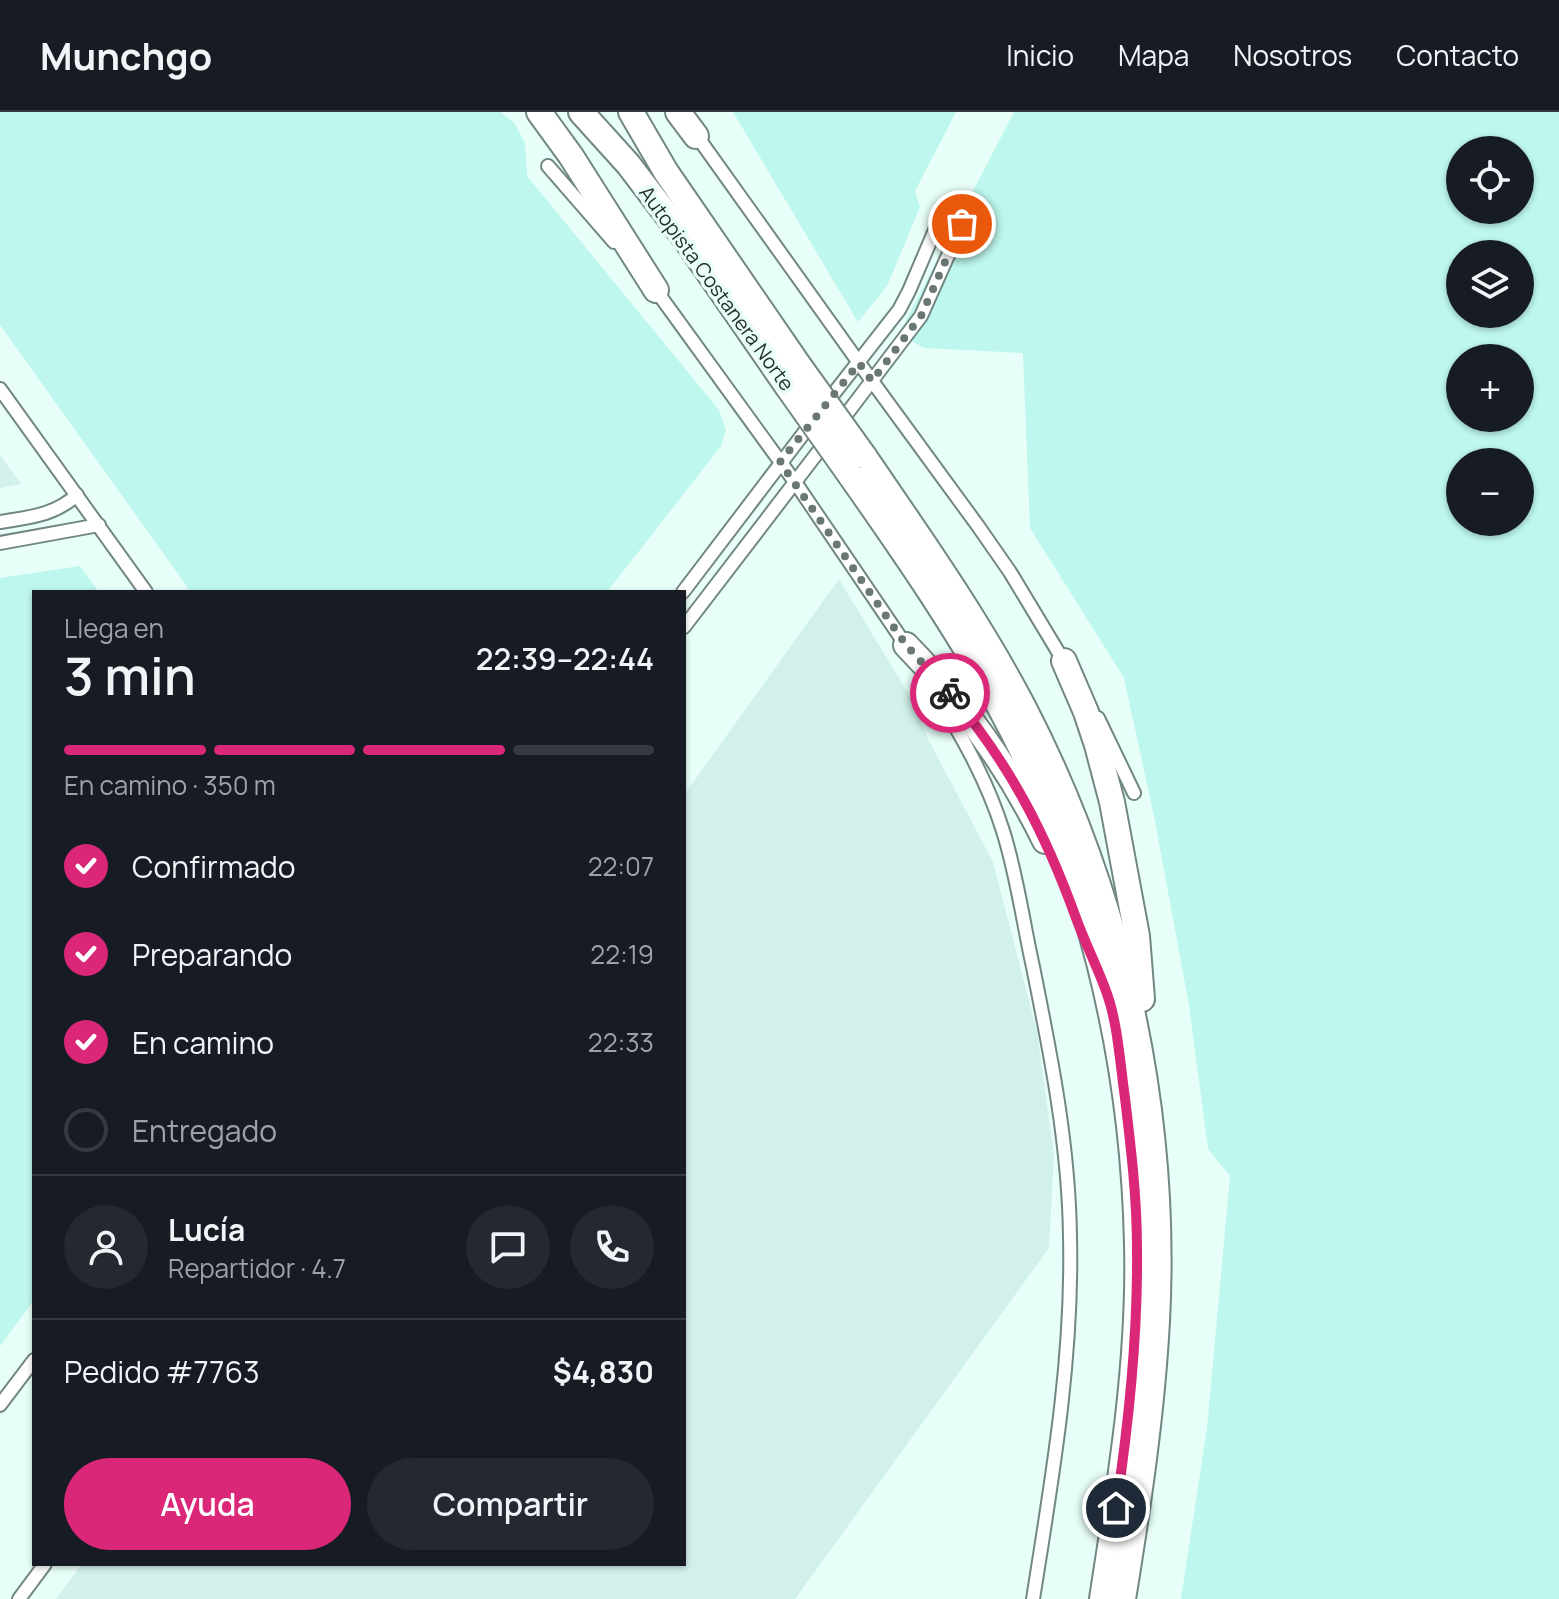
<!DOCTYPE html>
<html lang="es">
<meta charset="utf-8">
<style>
:root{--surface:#171b24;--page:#242831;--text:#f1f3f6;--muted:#9ea1a6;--line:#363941;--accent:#db2777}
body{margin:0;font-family:Manrope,sans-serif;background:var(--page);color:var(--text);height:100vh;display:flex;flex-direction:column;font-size:30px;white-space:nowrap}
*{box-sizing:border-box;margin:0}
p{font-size:26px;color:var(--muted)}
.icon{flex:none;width:44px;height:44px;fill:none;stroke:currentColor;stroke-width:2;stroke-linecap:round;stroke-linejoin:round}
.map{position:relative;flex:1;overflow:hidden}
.side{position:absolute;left:32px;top:478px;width:654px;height:976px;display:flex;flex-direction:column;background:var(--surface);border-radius:0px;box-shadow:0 2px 6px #0004}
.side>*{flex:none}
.tools{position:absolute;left:1446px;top:24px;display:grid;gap:16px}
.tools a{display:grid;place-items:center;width:88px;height:88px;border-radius:50%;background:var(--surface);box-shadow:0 2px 6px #0004;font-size:40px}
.pin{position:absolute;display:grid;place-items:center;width:68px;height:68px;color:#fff;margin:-34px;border:4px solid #fff;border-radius:50%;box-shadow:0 2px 8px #0007}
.courier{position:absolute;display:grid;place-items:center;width:80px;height:80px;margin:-40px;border:6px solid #db2777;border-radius:50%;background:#fff;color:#222;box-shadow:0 2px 10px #0007}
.headline em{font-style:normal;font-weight:600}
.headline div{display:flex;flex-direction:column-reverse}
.headline{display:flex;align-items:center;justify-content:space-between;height:136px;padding:0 32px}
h1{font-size:52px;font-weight:600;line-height:60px}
.bar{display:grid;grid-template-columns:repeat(4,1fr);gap:12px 8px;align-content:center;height:96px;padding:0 32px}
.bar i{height:10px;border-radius:6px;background:var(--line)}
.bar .current{background:var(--accent)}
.bar p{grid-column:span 4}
.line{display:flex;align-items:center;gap:20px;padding:0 32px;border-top:2px solid var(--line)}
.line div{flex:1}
.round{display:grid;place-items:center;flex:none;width:84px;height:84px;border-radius:42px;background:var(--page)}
ol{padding:0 32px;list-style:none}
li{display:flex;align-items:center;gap:24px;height:88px}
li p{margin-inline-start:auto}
li .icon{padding:8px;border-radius:50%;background:var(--accent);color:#fff;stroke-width:4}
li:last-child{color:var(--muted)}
li i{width:44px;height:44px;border:4px solid var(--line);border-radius:50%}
.primary-button{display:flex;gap:16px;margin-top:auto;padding:16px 32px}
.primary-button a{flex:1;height:92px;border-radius:48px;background:var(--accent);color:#fff;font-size:32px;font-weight:600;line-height:92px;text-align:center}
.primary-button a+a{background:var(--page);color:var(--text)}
header{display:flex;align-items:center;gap:48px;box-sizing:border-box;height:112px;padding:0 40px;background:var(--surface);border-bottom:2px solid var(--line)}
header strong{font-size:38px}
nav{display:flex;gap:44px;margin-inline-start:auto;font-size:28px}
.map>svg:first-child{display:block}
.built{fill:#d2f1eb}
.green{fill:#bdf7ed;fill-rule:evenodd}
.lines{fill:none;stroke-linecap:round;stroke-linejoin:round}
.street-casing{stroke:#728783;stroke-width:16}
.highway-casing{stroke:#728783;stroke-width:28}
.street{stroke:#fff;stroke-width:12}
.highway{stroke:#fff;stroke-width:24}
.highway-bridge-casing{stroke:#728783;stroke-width:28;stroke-linecap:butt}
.highway-bridge{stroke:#fff;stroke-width:24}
.done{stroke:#6a7775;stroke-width:8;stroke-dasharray:0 14.4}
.route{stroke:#db2777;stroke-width:10}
.labels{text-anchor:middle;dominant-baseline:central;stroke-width:7;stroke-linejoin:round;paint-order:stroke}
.street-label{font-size:20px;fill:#272f2e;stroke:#e7fef9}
</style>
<header>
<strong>Munchgo</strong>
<nav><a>Inicio</a><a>Mapa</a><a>Nosotros</a><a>Contacto</a></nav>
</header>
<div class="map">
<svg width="1559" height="1487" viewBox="0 0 1559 1487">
<rect width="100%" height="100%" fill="#e7fef9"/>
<g class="built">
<path d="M0 343 21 372 0 376Z"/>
<path d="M839 467 917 596 927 625 993 750 1037 920 1054 1043 1049 1136 795 1487H56L82 1452H684V683Z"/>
</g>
<g class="green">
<path d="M0 0H501L515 12 525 31 527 64 719 298 726 318 721 334 607 480H191L0 213Z"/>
<path d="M733 0H956L915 79 920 95 887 174 858 210Z"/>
<path d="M1014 0H1559V1487H1181L1207 1316 1230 1064 1208 1037 1189 893 1155 709 1124 566 1030 416 1023 241 924 236 899 222ZM1460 38H1520V98H1460ZM1460 142H1520V202H1460ZM1460 246H1520V306H1460ZM1460 350H1520V410H1460Z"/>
<path d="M80 454 99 480H34V1188L0 1234V466Z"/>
</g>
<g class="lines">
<g class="street-casing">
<g id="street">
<path d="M694 20 872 269 978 414 1010 460 1066 553"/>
<path d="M548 54 614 130"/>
<path d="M655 177 795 370 907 535"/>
<path d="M0 277 146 480"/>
<path d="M824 294 899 198 909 179 941 104"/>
<path d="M839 312 921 204 962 112"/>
<path d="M0 410C30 405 53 404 77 383"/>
<path d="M0 431 99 413"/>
<path d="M683 480 813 309"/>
<path d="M684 515 828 327"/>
<path d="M933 578C961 622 987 668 1003 719 1017 763 1023 810 1033 855 1051 944 1069 1034 1070 1125 1073 1247 1052 1367 1033 1487"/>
<path d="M1098 606 1134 681"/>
<path d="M0 1293 34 1248"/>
<path d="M19 1487 45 1452"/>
</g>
</g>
<g class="highway-casing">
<g id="highway">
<path d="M539 0 571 44 656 178"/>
<path d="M581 0 628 52 686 128 787 274"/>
<path d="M631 0 666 60 800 255"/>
<path d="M678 0 696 24"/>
<path d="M864 344C920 426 978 508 1024 596 1121 784 1168 998 1157 1209 1152 1302 1138 1395 1123 1487"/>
<path d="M850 363C902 437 954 512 998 592 1088 756 1133 945 1137 1132 1140 1251 1120 1370 1102 1487"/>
<path d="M906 533C963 591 1009 655 1045 729"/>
<path d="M1064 549 1086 600 1097 633 1112 690 1137 824 1142 887"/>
</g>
</g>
<use href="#street" class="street"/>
<use href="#highway" class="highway"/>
<g class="highway-bridge-casing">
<g id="highway-bridge">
<path d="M800 255 864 344"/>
<path d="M787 274 850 363"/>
</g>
</g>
<use href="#highway-bridge" class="highway-bridge"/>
</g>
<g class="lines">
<path class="done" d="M950 581 906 533 780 350 859 251 872 269 921 204 962 112"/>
<path class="route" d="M950 581C1009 651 1045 720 1076 806 1085 831 1097 854 1106 879 1118 911 1120 952 1125 986 1131 1036 1137 1086 1137 1137 1138 1224 1129 1310 1116 1396"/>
</g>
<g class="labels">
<g class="street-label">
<text transform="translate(717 176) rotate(54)">Autopista Costanera Norte</text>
</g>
</g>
</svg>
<div class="tools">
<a><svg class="icon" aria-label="locate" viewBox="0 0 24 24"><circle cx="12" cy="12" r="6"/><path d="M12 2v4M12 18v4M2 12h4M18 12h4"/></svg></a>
<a><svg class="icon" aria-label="layers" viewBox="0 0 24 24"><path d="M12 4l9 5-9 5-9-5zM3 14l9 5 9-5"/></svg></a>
<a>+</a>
<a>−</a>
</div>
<div class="pin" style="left:962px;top:112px;background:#ea580c"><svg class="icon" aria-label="bag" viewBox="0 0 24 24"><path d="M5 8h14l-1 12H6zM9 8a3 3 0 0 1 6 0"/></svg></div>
<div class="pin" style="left:1116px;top:1396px;background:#1f2937"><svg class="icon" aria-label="home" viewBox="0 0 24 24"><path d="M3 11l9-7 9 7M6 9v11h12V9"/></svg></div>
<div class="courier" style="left:950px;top:581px"><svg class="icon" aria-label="bike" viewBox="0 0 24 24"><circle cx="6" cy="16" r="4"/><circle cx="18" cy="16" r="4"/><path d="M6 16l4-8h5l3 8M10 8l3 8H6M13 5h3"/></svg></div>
<section class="side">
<div class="headline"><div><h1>3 min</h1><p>Llega en</p></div><em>22:39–22:44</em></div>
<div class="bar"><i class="current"></i><i class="current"></i><i class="current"></i><i></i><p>En camino · 350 m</p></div>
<ol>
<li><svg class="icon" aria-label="check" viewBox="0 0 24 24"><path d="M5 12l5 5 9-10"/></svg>Confirmado<p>22:07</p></li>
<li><svg class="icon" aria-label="check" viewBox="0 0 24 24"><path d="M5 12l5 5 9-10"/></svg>Preparando<p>22:19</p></li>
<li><svg class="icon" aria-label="check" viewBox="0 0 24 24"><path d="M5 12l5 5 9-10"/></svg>En camino<p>22:33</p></li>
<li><i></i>Entregado</li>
</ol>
<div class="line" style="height:144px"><a class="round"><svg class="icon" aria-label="person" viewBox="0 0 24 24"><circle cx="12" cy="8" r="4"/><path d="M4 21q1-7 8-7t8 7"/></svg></a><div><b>Lucía</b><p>Repartidor · 4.7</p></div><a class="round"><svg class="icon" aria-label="chat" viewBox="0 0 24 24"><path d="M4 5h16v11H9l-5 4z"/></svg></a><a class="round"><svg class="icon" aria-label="phone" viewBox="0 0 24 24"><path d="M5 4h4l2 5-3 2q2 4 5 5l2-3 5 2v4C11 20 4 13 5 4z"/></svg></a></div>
<div class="line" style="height:104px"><div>Pedido #7763</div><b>$4,830</b></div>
<div class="primary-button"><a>Ayuda</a><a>Compartir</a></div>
</section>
</div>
